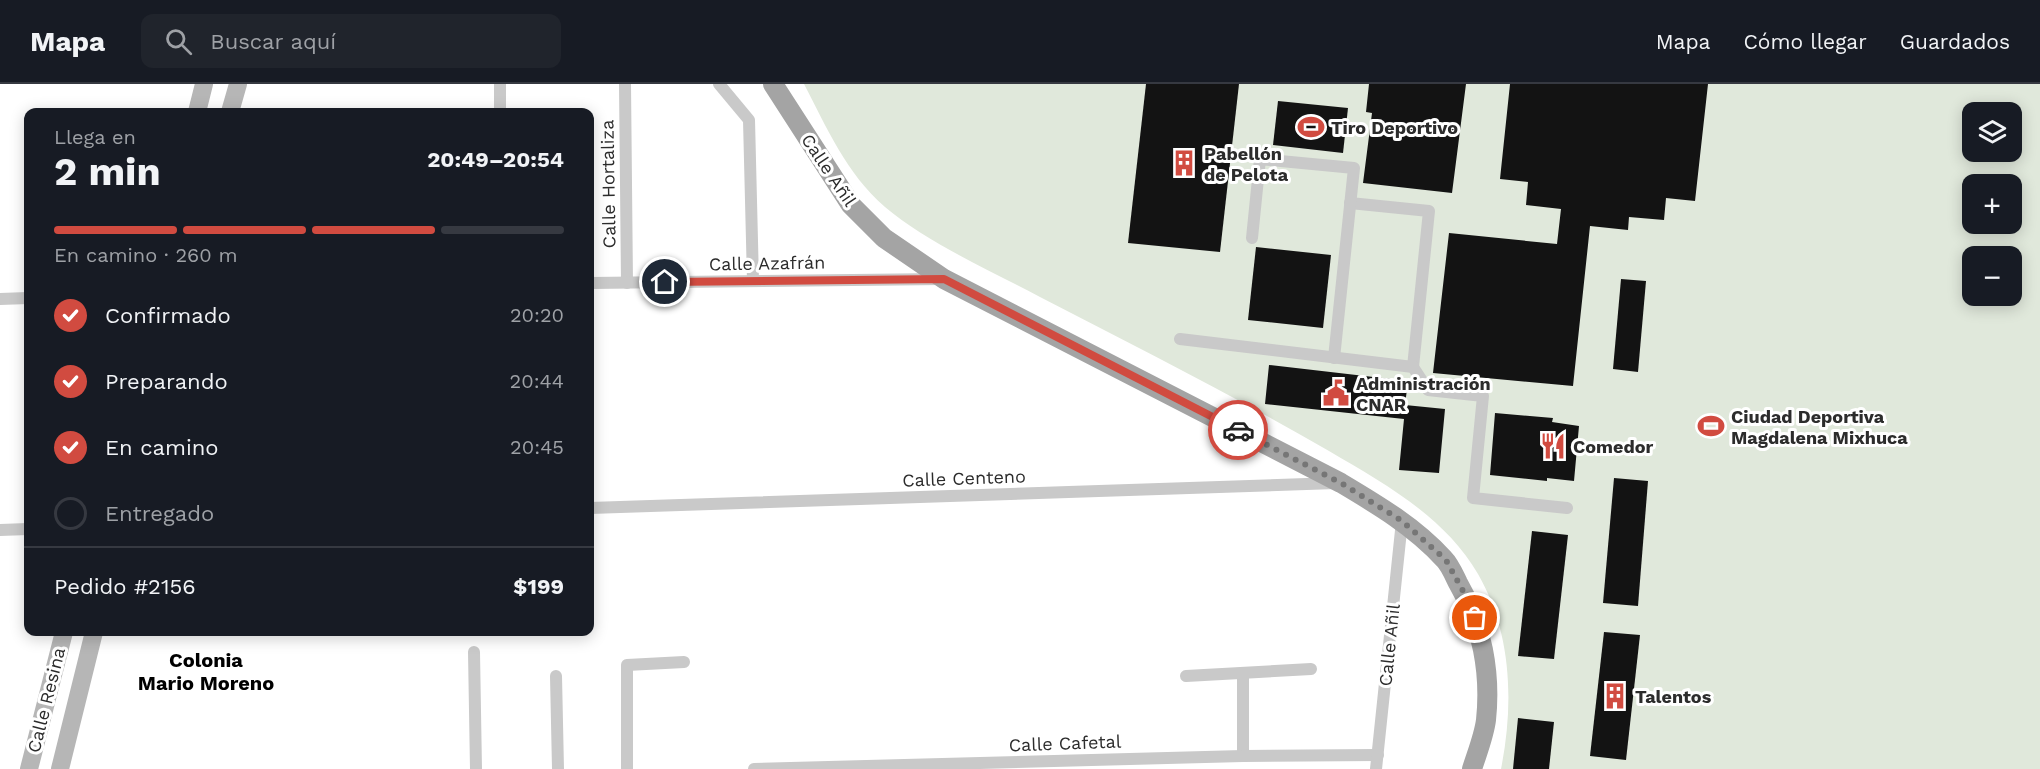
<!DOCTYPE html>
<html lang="es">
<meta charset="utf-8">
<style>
:root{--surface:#171b24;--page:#20242c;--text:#f1f3f6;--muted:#9ea1a6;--line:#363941;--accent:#d14b40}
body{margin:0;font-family:"Work Sans",sans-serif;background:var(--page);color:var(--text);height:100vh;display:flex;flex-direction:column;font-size:22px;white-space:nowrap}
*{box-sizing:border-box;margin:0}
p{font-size:20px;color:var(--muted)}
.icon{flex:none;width:33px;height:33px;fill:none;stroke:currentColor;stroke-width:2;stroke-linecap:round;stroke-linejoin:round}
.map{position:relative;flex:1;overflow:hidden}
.drawer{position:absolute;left:24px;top:24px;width:570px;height:528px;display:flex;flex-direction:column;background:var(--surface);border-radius:12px;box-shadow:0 3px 15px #0003}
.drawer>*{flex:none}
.tools{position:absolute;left:1962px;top:18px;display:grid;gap:12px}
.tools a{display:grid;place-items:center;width:60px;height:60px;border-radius:12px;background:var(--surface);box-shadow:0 3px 15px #0003;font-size:30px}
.pin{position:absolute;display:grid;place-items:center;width:51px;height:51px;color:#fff;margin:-26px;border:3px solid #fff;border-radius:50%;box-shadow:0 2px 6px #0007}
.courier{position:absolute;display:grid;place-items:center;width:60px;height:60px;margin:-30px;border:4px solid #d14b40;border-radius:50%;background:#fff;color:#222;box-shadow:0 2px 8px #0007}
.overview em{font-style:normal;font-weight:700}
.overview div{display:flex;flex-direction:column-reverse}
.overview{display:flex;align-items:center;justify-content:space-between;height:102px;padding:0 30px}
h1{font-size:39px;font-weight:700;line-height:45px}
.bar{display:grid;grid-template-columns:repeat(4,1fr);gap:9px 6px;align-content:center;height:72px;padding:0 30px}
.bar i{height:8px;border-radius:4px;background:var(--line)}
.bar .selected{background:var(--accent)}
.bar p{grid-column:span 4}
.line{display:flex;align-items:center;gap:15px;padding:0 30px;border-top:2px solid var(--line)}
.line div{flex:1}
ol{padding:0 30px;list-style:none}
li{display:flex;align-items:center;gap:18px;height:66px}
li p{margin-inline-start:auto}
li .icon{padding:6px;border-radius:50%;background:var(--accent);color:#fff;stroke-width:4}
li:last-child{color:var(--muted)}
li i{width:33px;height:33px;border:3px solid var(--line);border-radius:50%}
header{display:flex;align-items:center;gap:36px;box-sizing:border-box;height:84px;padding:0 30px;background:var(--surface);border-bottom:2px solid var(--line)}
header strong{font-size:28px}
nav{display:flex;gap:33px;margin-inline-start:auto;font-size:21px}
.search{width:420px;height:54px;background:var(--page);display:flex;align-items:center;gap:15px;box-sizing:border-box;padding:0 21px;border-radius:12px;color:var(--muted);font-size:22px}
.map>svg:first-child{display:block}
.green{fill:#e0e8db;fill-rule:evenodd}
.building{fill:#131313}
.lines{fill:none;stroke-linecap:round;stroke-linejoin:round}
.street{stroke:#c9c9c9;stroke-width:12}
.secondary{stroke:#b6b6b6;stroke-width:18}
.primary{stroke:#a4a4a4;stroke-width:20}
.done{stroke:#767676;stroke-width:6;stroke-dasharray:0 10.8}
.route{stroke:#d14b40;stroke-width:8}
.labels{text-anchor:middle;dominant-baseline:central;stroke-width:6;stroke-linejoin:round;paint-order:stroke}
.poi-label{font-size:18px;font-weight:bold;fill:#2c2c2c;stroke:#fff;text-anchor:start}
.street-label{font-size:18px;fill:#2c2c2c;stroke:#fff}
.neighbourhood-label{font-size:20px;font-weight:bold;fill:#000;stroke:#fff}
</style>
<header>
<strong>Mapa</strong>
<div class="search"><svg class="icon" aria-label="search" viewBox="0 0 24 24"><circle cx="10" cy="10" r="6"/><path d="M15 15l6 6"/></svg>Buscar aquí</div>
<nav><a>Mapa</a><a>Cómo llegar</a><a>Guardados</a></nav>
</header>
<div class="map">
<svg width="2040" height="685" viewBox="0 0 2040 685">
<rect width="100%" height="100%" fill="#fff"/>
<path class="green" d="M804 0H2040V685H1501C1514 620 1512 549 1478 490 1444 432 1385 400 1329 367 1234 312 1137 263 1040 213 991 187 926 158 885 123 846 89 827 44 804 0ZM1972 28H2012V68H1972ZM1972 100H2012V140H1972ZM1972 172H2012V212H1972Z"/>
<g class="building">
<path d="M1146 0H1239L1220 168 1128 159Z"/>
<path d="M1369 0H1466L1452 109 1363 99 1372 29 1366 28Z"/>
<path d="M1510 0H1708L1695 117 1666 114 1664 136 1629 133 1628 146 1590 142 1573 302 1433 289 1449 149 1557 160 1561 125 1526 121 1528 98 1500 95Z"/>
<path d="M1278 17 1348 24 1343 69 1273 61Z"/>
<path d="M1256 163 1331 171 1323 244 1248 236Z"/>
<path d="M1621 195 1646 197 1638 288 1613 285Z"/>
<path d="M1269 281 1408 297 1405 321 1445 325 1439 389 1399 386 1404 335 1265 320Z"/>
<path d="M1495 329 1553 334 1552 338 1579 342 1574 397 1547 394V397L1490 391Z"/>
<path d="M1614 394 1648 397 1638 522 1603 519Z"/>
<path d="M1532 447 1568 451 1554 575 1518 572Z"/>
<path d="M1604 548 1640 551 1626 676 1590 672Z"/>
<path d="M1518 634 1554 638 1549 685H1513Z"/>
</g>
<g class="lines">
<g class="street">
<path d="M500 0V28"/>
<path d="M625 0 627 199"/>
<path d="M719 0 749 36 753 197"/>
<path d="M1350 119 1429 127 1413 283"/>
<path d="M1252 154 1260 75 1354 84 1334 274"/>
<path d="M590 199 943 195"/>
<path d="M0 215 28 214"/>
<path d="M1180 255 1413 283 1428 306 1483 312 1473 414 1567 424"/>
<path d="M590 424 1336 399"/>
<path d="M0 446 28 445"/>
<path d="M474 568 476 685"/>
<path d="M1243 589V672"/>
<path d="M556 592 558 685"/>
<path d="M1186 592 1311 585"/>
<path d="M627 685V581L684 578"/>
<path d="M754 685 1243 672 1378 671"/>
<path d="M1376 685 1402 437"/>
</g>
<g class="secondary">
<path d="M197 28 204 0"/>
<path d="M230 28 238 0"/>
<path d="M29 685 64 548"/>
<path d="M60 685 94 548"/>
</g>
<path class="primary" d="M773 0 851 121 884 154 944 195 1341 399C1378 421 1415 443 1444 475 1450 481 1454 491 1458 499 1482 540 1491 589 1486 636 1484 652 1477 669 1472 685"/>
</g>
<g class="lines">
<path class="done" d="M1238 346 1341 399 1402 437 1446 476 1469 518 1475 534"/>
<path class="route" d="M665 198 944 195 1238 346"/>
</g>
<defs>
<g id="stadium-bare" transform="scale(2.07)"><path d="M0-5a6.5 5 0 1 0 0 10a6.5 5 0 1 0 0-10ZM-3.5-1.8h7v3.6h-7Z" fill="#d14b40" stroke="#fff" stroke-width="2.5" paint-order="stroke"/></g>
<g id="building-bare" transform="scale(2.07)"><path d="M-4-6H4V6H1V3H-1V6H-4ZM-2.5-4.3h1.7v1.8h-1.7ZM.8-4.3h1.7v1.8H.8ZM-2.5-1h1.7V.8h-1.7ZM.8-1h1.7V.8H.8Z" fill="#d14b40" stroke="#fff" stroke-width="2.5" paint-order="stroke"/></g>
<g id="civic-bare" transform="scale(2.07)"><path d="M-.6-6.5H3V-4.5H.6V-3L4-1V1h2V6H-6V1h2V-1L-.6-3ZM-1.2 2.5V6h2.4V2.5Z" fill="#d14b40" stroke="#fff" stroke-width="2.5" paint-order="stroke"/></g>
<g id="restaurant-bare" transform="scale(2.07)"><path d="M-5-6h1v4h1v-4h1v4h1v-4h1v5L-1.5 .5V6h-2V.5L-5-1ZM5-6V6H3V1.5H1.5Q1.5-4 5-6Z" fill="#d14b40" stroke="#fff" stroke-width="2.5" paint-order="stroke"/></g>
</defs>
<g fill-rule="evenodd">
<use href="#stadium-bare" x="1311" y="43"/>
<use href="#building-bare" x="1184" y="79"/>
<use href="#civic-bare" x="1336" y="309"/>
<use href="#stadium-bare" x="1711" y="342"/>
<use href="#restaurant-bare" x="1553" y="362"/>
<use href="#building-bare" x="1615" y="612"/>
</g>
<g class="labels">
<g class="poi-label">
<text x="1331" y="43">Tiro Deportivo</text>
<text x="1204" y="69">Pabellón<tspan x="1204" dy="21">de Pelota</tspan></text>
<text x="1356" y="299">Administración<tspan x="1356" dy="21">CNAR</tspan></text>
<text x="1731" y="332">Ciudad Deportiva<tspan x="1731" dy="21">Magdalena Mixhuca</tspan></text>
<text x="1573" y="362">Comedor</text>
<text x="1635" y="612">Talentos</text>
</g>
<g class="street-label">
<text transform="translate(829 86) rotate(56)">Calle Añil</text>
<text transform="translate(608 100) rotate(-91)">Calle Hortaliza</text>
<text transform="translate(767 179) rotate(-1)">Calle Azafrán</text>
<text transform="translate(964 394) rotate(-2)">Calle Centeno</text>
<text transform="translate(1389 561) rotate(-84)">Calle Añil</text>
<text transform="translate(46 616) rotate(-76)">Calle Resina</text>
<text transform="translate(1065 659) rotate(-2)">Calle Cafetal</text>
</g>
<g class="neighbourhood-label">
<text x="206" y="576">Colonia<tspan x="206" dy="23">Mario Moreno</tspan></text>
</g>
</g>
</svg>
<div class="tools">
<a><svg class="icon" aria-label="layers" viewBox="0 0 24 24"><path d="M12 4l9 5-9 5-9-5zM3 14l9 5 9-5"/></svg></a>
<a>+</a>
<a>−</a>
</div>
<div class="pin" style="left:1475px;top:534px;background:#ea580c"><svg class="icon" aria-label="bag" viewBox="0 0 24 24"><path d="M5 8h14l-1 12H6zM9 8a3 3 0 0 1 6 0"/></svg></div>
<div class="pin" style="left:665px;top:198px;background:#1f2937"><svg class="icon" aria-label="home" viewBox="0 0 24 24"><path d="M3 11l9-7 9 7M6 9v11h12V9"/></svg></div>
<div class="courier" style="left:1238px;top:346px"><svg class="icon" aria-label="car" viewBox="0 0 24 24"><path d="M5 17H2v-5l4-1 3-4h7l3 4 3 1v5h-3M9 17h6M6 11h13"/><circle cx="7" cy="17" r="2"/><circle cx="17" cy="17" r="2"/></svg></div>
<section class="drawer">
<div class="overview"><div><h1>2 min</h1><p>Llega en</p></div><em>20:49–20:54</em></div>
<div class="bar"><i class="selected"></i><i class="selected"></i><i class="selected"></i><i></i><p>En camino · 260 m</p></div>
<ol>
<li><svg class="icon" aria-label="check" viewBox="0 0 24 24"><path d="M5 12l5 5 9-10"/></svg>Confirmado<p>20:20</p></li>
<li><svg class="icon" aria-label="check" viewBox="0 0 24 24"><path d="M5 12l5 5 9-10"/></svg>Preparando<p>20:44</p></li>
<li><svg class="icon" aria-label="check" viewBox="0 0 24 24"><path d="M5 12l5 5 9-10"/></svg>En camino<p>20:45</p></li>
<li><i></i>Entregado</li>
</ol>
<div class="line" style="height:78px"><div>Pedido #2156</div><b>$199</b></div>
</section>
</div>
